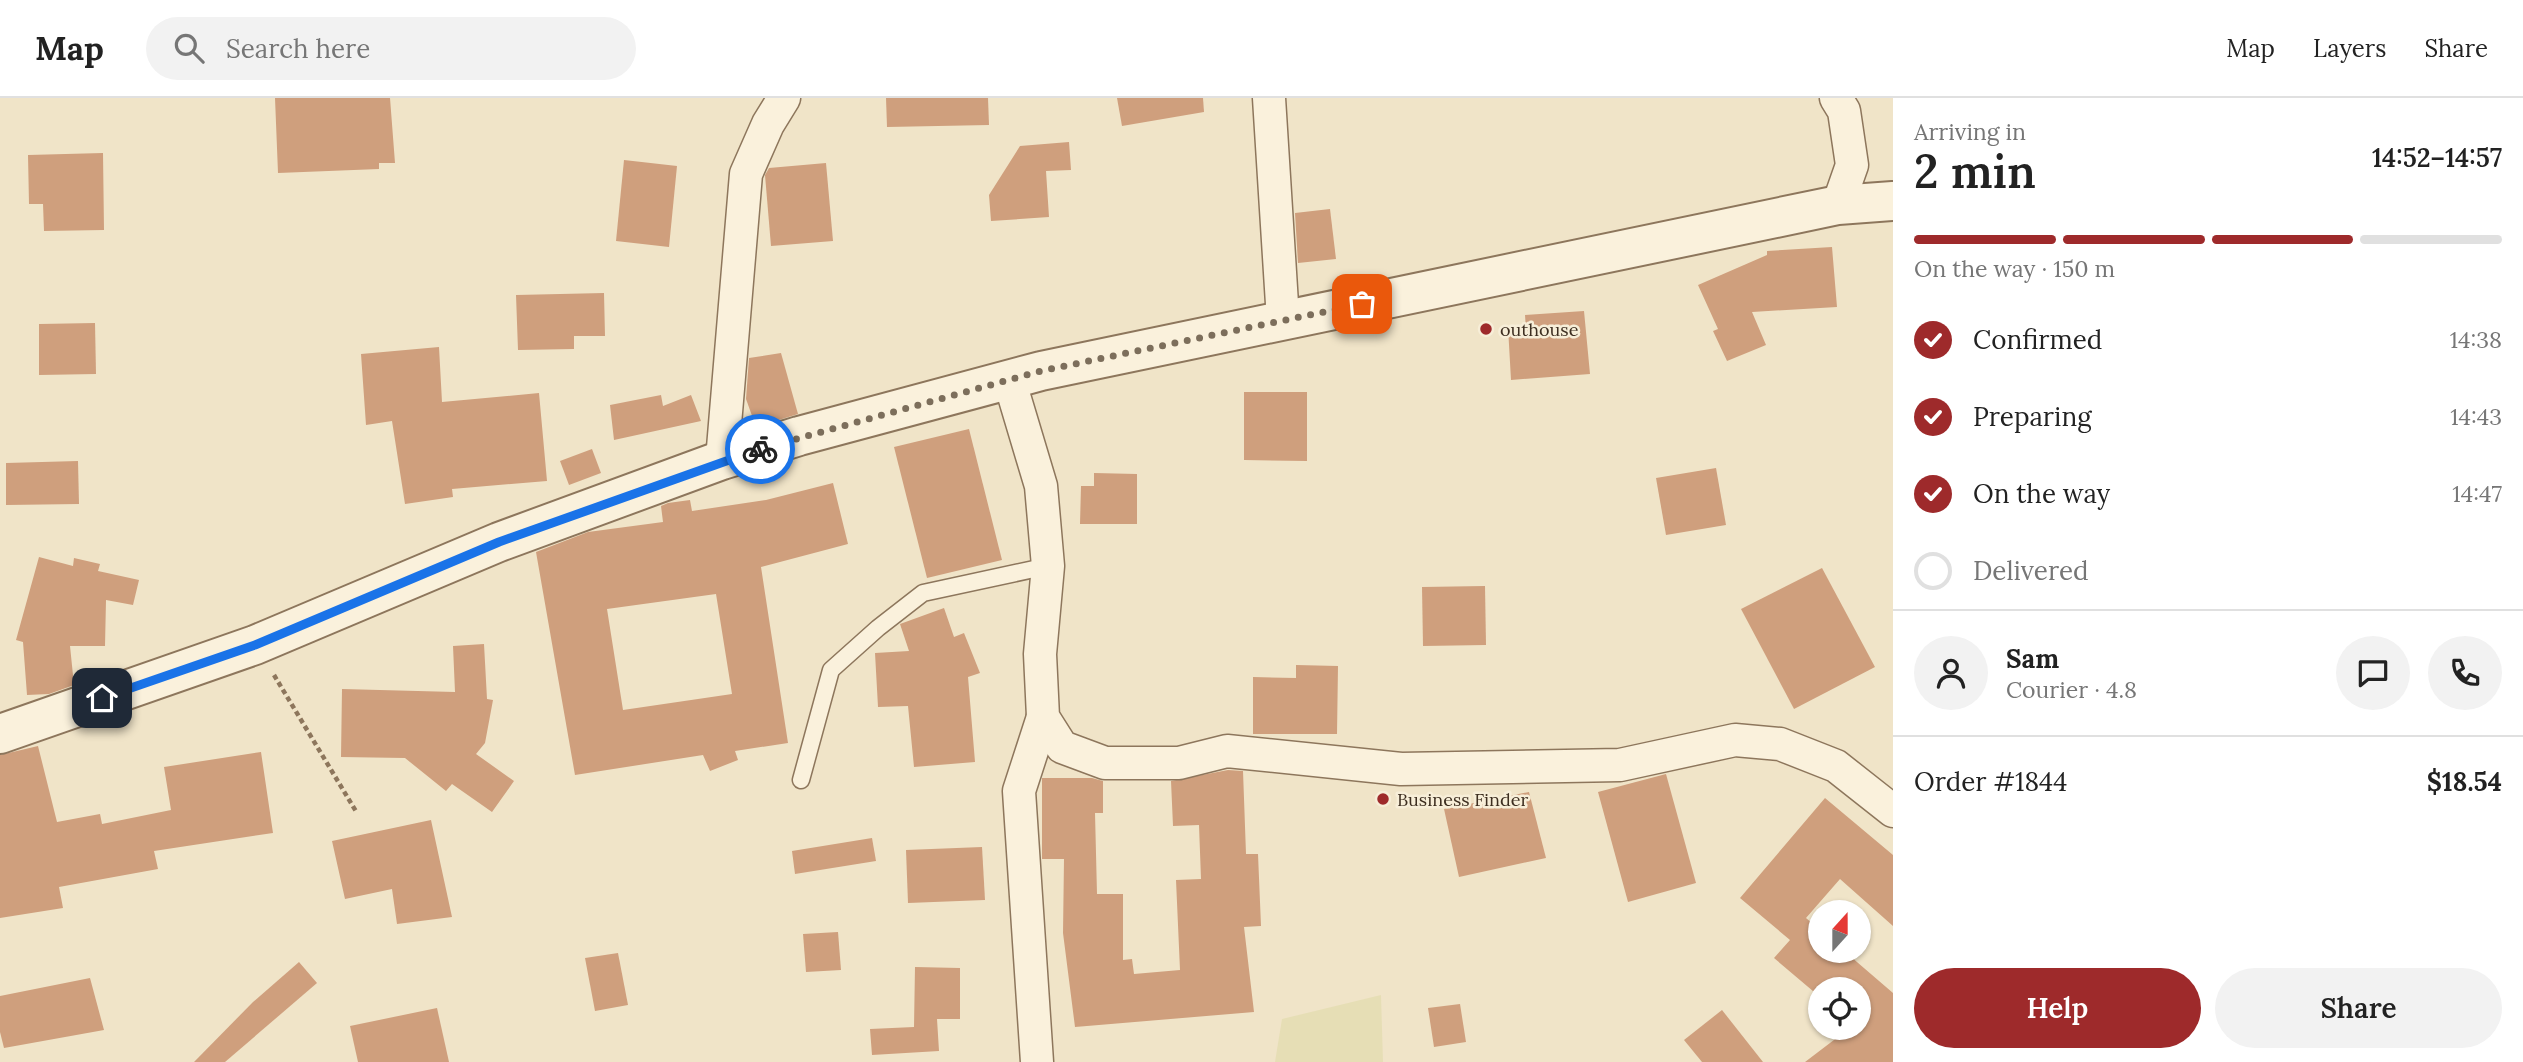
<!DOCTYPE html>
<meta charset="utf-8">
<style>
:root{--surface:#fff;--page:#f2f2f2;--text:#222;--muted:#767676;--line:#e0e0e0;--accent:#9e2a2b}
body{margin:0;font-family:Lora,serif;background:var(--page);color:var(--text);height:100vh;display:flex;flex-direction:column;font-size:26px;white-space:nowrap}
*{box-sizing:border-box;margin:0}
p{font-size:23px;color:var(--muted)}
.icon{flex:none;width:38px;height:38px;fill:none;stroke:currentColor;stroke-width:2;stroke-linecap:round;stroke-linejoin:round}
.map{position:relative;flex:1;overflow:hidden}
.panel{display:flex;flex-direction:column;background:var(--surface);width:630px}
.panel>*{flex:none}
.needle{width:46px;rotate:21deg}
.tools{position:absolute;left:1808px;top:802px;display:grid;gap:14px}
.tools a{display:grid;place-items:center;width:63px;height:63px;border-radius:50%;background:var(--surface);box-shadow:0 2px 5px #0004;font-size:35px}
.pin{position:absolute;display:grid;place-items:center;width:60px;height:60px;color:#fff;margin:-30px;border-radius:14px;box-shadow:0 4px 10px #0006}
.courier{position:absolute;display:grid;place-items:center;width:70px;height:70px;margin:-35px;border:5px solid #1a73e8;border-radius:50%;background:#fff;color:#222;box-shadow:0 2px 9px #0007}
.overview em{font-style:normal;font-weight:600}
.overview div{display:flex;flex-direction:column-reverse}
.overview{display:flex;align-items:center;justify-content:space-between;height:119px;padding:0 21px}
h1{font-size:46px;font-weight:600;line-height:52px}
.bar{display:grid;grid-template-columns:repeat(4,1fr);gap:10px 7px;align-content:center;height:84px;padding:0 21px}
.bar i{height:9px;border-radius:5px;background:var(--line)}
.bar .on{background:var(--accent)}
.bar p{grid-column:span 4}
.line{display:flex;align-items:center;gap:18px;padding:0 21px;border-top:2px solid var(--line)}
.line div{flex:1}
.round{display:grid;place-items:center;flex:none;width:74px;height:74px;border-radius:37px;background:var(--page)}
ol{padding:0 21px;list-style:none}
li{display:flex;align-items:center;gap:21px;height:77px}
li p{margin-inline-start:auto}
li .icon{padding:7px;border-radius:50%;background:var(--accent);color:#fff;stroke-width:4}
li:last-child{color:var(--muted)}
li i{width:38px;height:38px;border:4px solid var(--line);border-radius:50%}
.button{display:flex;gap:14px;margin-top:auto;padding:14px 21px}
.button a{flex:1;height:80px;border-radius:42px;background:var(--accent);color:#fff;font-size:28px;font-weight:600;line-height:80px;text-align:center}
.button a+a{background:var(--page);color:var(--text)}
header{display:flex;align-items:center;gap:42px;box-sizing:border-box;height:98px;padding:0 35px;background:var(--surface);border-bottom:2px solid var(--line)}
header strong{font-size:33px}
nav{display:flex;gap:38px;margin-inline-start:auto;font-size:24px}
.search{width:490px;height:63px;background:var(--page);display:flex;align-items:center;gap:18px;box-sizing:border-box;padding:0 24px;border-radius:38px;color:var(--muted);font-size:26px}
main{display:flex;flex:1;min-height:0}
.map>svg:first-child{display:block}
.farmland{fill:#e6deb5}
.building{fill:#cf9f7d;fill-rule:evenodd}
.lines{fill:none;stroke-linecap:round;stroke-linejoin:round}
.service-casing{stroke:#8d765c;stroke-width:19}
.minor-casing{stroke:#8d765c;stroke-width:35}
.tertiary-casing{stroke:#8d765c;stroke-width:42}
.path{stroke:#8d765c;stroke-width:4.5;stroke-dasharray:5 3.5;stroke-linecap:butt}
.service{stroke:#faf1dc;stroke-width:16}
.minor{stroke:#faf1dc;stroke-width:32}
.tertiary{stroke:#faf1dc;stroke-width:38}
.done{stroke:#7c6e5b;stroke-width:7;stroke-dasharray:0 12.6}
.route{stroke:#1a73e8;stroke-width:9}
.poi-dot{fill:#9e2a2b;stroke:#f7eed8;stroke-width:2.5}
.labels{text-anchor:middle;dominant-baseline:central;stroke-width:5;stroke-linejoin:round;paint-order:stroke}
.poi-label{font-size:18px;fill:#3d2e20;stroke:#f7eed8;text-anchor:start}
</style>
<header>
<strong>Map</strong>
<div class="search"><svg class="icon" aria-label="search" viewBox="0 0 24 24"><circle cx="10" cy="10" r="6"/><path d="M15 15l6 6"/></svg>Search here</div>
<nav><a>Map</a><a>Layers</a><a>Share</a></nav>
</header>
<main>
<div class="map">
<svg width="1893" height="964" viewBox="0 0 1893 964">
<rect width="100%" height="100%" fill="#f0e4c8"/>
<path class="farmland" d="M1381 897 1383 964H1275L1282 921Z"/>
<g class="building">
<path d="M275 0H390L395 65H379V71L278 75Z"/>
<path d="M886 0H988L989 27 887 29Z"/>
<path d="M1117 0H1203L1204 14 1122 28Z"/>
<path d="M1069 44 1071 72 1046 73 1049 119 991 123 989 97 1020 48Z"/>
<path d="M103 55 104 132 44 133 43 106H29L28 57Z"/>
<path d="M624 62 677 68 669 149 616 143Z"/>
<path d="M826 65 833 143 771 148 765 77 769 70Z"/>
<path d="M1330 111 1336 161 1298 165 1295 115Z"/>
<path d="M1832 149 1837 209 1752 214 1766 247 1727 263 1713 233 1718 231 1698 187 1767 157V153Z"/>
<path d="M604 195 605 238H574V251L518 252 516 197Z"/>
<path d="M1584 213 1590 276 1511 282 1508 229 1526 232 1525 217Z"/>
<path d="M95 225 96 276 39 277V226Z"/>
<path d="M439 249 442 304 539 295 547 383 452 391 453 399 405 406 392 323 366 327 361 256Z"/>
<path d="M781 255 798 316 756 329 746 301 749 260Z"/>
<path d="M1244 294H1307V363L1244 362Z"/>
<path d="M661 297 663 308 691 297 701 323 614 342 610 307Z"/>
<path d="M969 331 1002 462 927 480 894 349Z"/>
<path d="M592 351 601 375 569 387 560 363Z"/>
<path d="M78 363 79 406 6 407V365Z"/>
<path d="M1716 370 1726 427 1666 437 1656 380Z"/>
<path d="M1094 375 1137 376V426H1080L1081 388H1094Z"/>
<path d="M833 385 848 446 761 469 788 645 735 653 738 662 710 673 703 657 575 677 536 454 588 434 663 424 661 408 668 405 690 402 692 413 766 402ZM716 496 732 596 623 612 607 511Z"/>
<path d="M39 459 73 468 74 460 100 466 98 473 139 482 133 507 106 502 105 548H70L74 587 49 596 27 597 23 544 16 542Z"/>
<path d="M1822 470 1875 569 1794 611 1741 511Z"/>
<path d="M1485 488 1486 547 1423 548 1422 489Z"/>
<path d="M944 510 954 539 964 535 980 575 968 579 975 664 914 669 908 608 878 609 875 555 909 553 900 526Z"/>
<path d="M484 546 487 601 493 602 485 645 476 656 514 683 492 714 452 686 446 693 405 660 341 659 342 591 455 594 453 548Z"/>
<path d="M1296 567 1338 568 1337 636H1253V579L1296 580Z"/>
<path d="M38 648 57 724 100 716 102 726 171 712 164 669 261 654 273 735 154 753 158 771 59 789 63 810 0 820V657Z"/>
<path d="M1228 672 1243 673 1246 756H1258L1261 828 1244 829 1254 914 1075 929 1063 835 1064 761H1042V680H1092L1103 683V715H1095L1097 796H1123V862L1132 861 1134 876 1180 872 1176 782 1201 781 1199 727 1173 728 1171 683Z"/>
<path d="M1666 676 1696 785 1628 804 1598 694Z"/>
<path d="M1529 694 1546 760 1459 779 1444 711Z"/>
<path d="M1825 700 1893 757V828L1840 781 1806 820 1820 832V852H1843L1893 895V964H1805L1851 929H1858V891H1820V899L1774 860 1790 842 1740 800Z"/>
<path d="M431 722 452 819 397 826 392 791 345 801 332 743Z"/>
<path d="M872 740 876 763 795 776 792 753Z"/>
<path d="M982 749 985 802 908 805 906 752Z"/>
<path d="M838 834 841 872 806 874 803 836Z"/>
<path d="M618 855 628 907 595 913 585 860Z"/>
<path d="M299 864 317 885 225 964H194L253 904Z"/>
<path d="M915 869 960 870V921H937L939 953 872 957 870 931 914 929Z"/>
<path d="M90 880 104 932 4 950 0 934V898Z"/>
<path d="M1460 906 1466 944 1434 949 1428 910Z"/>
<path d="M437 910 449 964H358L350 928Z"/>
<path d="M1722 912 1763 964H1702L1684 942Z"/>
</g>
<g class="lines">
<g class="service-casing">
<path id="service" d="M801 682 831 572 878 530 923 495 1048 468"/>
</g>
<g class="minor-casing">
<g id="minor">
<path d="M1269 0 1283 222"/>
<path d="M1836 0 1844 13 1852 67 1838 107"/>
<path d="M1009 281 1041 388 1048 468 1040 556 1043 619 1062 649 1105 665H1179L1227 653 1401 671 1620 667 1735 642 1780 646 1836 668 1893 713"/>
<path d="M722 362 746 76 768 26 784 0"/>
<path d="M1037 964 1019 693 1043 619"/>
</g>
</g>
<g class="tertiary-casing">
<path id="tertiary" d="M0 636 255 547 499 444 722 362 799 338 1041 273 1838 107 1893 103"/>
</g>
<path class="path" d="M274 577 357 715"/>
<use href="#service" class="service"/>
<use href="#minor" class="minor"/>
<use href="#tertiary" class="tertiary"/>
</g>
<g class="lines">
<path class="done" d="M760 351 1041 273 1362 206"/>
<path class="route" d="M102 600 255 547 499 444 760 351"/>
</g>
<g class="poi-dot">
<circle cx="1486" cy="231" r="7"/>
<circle cx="1383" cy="701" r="7"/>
</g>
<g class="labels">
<g class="poi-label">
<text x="1500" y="231">outhouse</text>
<text x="1397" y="701">Business Finder</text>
</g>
</g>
</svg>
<div class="tools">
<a><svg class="needle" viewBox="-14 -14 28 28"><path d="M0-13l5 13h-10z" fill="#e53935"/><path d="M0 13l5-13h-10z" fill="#767676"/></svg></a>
<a><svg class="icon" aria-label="locate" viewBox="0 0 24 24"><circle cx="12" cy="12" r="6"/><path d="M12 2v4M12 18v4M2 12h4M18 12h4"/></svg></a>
</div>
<div class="pin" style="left:1362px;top:206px;background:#ea580c"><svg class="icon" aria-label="bag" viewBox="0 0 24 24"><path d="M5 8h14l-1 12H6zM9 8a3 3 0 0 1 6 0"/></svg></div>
<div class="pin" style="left:102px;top:600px;background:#1f2937"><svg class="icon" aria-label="home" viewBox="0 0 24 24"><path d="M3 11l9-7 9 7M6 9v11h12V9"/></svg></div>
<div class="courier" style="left:760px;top:351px"><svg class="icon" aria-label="bike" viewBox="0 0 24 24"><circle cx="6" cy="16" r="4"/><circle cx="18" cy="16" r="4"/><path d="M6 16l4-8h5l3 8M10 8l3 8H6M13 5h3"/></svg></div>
</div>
<section class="panel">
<div class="overview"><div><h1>2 min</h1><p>Arriving in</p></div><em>14:52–14:57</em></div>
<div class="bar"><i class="on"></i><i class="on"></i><i class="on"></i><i></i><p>On the way · 150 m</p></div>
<ol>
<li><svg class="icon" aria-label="check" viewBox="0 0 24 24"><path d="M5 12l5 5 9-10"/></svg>Confirmed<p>14:38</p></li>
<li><svg class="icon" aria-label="check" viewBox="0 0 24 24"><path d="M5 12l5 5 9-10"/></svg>Preparing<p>14:43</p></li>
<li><svg class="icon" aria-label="check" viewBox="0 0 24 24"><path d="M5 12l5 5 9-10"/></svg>On the way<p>14:47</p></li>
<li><i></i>Delivered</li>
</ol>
<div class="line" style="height:126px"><a class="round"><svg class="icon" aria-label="person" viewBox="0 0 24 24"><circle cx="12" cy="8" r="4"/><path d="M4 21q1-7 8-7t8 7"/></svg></a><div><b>Sam</b><p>Courier · 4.8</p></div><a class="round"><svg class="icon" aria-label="chat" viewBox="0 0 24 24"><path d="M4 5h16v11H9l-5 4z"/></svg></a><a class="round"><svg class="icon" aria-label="phone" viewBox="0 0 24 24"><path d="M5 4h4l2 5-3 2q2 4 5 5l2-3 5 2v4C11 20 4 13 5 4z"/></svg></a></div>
<div class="line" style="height:91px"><div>Order #1844</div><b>$18.54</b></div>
<div class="button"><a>Help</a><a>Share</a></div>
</section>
</main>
